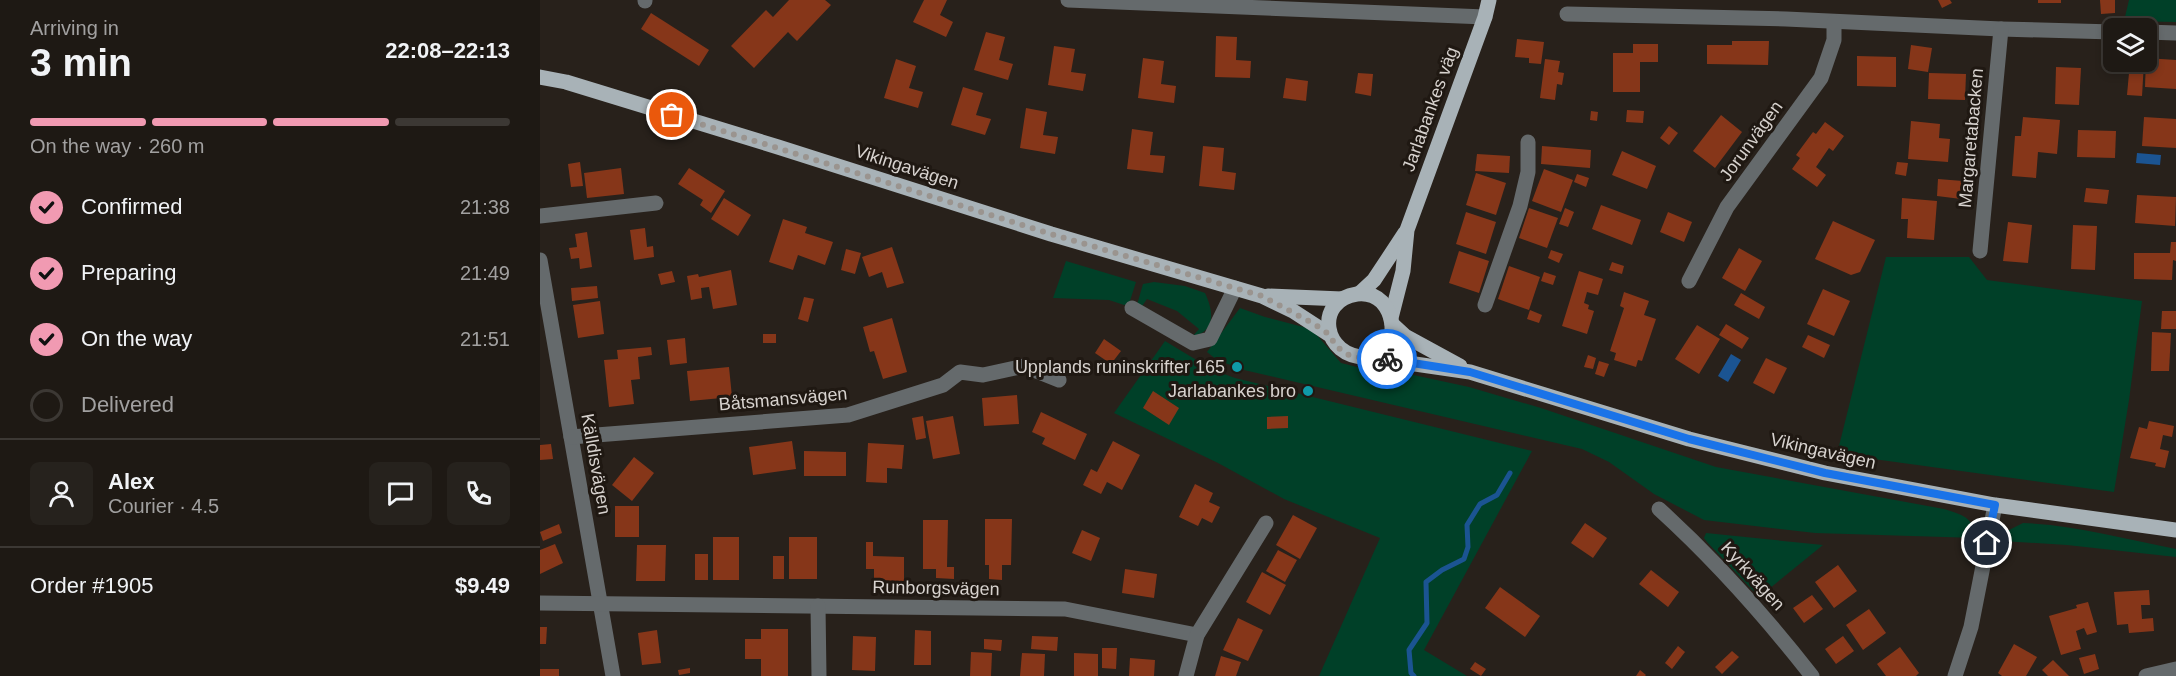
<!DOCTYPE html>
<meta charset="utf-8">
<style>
:root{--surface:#1e1914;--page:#26221d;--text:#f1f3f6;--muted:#a1a0a0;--line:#3c3834;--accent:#f19ab2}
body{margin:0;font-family:Helvetica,sans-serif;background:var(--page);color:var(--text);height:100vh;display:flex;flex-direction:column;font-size:22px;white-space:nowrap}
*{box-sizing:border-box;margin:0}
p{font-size:20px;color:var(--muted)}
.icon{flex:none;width:33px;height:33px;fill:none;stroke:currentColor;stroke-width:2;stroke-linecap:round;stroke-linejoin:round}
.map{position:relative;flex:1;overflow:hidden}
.panel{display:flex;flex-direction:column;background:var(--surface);width:540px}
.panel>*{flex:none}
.tools{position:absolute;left:1563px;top:18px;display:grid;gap:12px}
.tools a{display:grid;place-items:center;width:54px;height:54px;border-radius:9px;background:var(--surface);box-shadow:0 3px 9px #0003,0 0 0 2px var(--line);font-size:30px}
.pin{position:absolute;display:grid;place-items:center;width:51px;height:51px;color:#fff;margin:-26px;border:3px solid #fff;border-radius:50%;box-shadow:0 2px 6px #0007}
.courier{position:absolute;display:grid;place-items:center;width:60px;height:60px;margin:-30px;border:4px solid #1a73e8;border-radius:50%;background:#fff;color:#222;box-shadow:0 2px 8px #0007}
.overview em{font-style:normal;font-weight:800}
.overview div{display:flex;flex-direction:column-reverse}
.overview{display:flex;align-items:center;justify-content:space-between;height:102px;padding:0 30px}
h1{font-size:39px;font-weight:800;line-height:45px}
.bar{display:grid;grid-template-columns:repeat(4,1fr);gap:9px 6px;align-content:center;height:72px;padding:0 30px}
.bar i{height:8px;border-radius:4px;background:var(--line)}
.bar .current{background:var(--accent)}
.bar p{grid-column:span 4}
.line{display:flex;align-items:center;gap:15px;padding:0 30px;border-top:2px solid var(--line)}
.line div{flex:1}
.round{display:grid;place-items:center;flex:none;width:63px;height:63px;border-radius:9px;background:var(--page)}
ol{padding:0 30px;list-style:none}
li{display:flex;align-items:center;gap:18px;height:66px}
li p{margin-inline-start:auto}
li .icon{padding:6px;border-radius:50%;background:var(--accent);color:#111;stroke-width:4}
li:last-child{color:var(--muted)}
li i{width:33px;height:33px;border:3px solid var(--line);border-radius:50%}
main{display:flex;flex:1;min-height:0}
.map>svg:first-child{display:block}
.green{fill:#004028}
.water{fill:#1b5492}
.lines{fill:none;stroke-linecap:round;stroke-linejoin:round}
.stream{stroke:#1b5492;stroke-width:5}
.building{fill:#863619}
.minor{stroke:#656a6c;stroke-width:15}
.major{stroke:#a8b2b7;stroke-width:15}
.done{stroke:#9a948f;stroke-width:6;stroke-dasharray:0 10.8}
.route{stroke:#1a73e8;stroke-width:8}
.culture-dot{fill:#0f9aa8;stroke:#1f1812;stroke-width:2}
.labels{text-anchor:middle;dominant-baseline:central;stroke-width:6;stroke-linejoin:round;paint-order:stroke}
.street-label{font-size:18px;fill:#d7d2ce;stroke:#1f1812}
.poi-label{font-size:18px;fill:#d7d2ce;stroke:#1f1812;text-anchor:end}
</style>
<main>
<section class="panel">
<div class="overview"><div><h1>3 min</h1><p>Arriving in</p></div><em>22:08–22:13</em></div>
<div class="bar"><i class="current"></i><i class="current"></i><i class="current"></i><i></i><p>On the way · 260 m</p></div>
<ol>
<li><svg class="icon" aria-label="check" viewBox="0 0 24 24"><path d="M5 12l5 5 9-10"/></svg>Confirmed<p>21:38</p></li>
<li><svg class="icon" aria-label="check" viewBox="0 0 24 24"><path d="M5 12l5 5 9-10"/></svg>Preparing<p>21:49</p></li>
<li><svg class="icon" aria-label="check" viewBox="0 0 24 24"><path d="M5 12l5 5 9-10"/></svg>On the way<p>21:51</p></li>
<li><i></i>Delivered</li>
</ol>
<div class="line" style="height:108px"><a class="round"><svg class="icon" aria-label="person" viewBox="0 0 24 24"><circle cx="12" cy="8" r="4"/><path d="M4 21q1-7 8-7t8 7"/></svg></a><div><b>Alex</b><p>Courier · 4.5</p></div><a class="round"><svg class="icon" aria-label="chat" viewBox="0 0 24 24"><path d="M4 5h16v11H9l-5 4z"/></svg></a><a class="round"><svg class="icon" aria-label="phone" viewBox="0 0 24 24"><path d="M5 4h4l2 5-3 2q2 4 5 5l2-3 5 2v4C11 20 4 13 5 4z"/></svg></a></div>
<div class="line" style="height:78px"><div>Order #1905</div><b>$9.49</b></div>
</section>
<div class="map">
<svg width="1636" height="676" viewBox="0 0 1636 676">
<rect width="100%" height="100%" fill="#28211b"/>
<g class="green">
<path d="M1589 0H1636V22L1584 21Z"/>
<path d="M1346 257H1429L1447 280 1602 301 1589 400 1574 492 1297 454Z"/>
<path d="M526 261 596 282 589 304 584 305 569 300 513 298Z"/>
<path d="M614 282 645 286 665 293C673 310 677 331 653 336L659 329 637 311 607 299 600 309 596 308 603 284Z"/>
<path d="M700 308 725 317 767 328 776 334 801 363 821 368 836 367 855 371 929 387 1001 408 1176 467 1404 509C1422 515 1433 516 1436 538L1275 533 1164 520 1114 494 1069 462 1042 449 704 370 677 360 667 352Z"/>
<path d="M625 341 673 370 695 378 992 451 884 650 927 676H779L840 538 744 499 678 463 574 413Z"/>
<path d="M1483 523C1535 525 1585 539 1636 549V557L1527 545 1462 541 1467 531Z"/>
<path d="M1166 533 1283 545 1219 597 1167 542 1164 538Z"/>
</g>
<g class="water">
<path d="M1597 153 1621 155 1620 165 1596 163Z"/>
<path d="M1191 354 1201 360 1188 382 1178 376Z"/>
</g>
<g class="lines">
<path class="stream" d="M874 676 871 673 869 650 887 623 886 582 902 570 924 559 928 547 927 525 940 504 957 495 970 473"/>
</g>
<g class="building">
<path d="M249 0H285L291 5 257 41 248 32 214 68 191 46 226 10 233 17Z"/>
<path d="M384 0H407L400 15 413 22 406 37 373 22Z"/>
<path d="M1398 0H1410L1412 3 1402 8Z"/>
<rect x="1498" y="0" width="23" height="3"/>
<path d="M1560 0H1575V13L1561 14Z"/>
<path d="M111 13 169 50 159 66 101 29Z"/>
<path d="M446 32 465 37 459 60 473 64 468 80 434 70Z"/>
<path d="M676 36 697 37 696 60 711 61 710 78 675 77Z"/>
<path d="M977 39 1004 42 1001 64 989 63V58L975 57Z"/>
<path d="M1192 41H1229L1228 65 1167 64V45H1192Z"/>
<path d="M1093 44H1118V62H1100V92H1073V53H1093Z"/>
<path d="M1371 45 1392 48 1388 72 1368 69Z"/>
<path d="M514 46 535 49 531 72 546 74 543 91 508 85Z"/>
<path d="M1317 56 1356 57V87L1317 86Z"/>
<path d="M603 58 624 61 621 84 636 86 634 103 598 98Z"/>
<path d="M1606 58 1636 60V89L1605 87Z"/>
<path d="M356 59 376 66 369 88 383 92 378 108 344 98Z"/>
<path d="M1005 59 1020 61 1018 72 1024 73 1022 85 1017 84 1015 100 1000 98Z"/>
<path d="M1590 62H1604L1602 96 1587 95Z"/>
<path d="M1516 67 1541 68 1539 105 1515 104Z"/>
<path d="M818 73 833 74 831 96 815 93Z"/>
<path d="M1389 73 1426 74 1425 100 1388 99Z"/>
<path d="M746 78 768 81 766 101 743 98Z"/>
<path d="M423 87 443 93 436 115 451 119 445 135 411 125Z"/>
<path d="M486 108 507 112 503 135 518 137 515 154 480 148Z"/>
<path d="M1087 110 1104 111 1103 123 1086 122Z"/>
<path d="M1051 111 1058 112 1057 121 1050 120Z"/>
<path d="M1181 115 1202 132 1175 168 1153 151Z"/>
<path d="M1483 117 1520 120 1517 154 1498 152 1496 178 1472 176 1475 136H1481Z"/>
<path d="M1604 117 1636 119V148L1602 146Z"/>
<path d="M1371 121 1400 124 1399 138 1410 139 1408 162 1368 159Z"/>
<path d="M1285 122 1304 136 1293 151 1289 148 1276 167 1286 175 1277 187 1252 169 1260 158 1256 155 1273 132 1276 134Z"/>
<path d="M1129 126 1138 133 1129 145 1120 138Z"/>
<path d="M592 129 613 132 610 155 625 156 623 173 587 169Z"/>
<path d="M1538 130 1576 131 1575 158 1537 157Z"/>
<path d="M663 146 684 148 682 171 696 173 694 190 659 186Z"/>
<path d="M1002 146 1051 150 1050 168 1001 164Z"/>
<path d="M1082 151 1116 166 1107 189 1072 175Z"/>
<path d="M937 154 970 156 969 173 935 171Z"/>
<path d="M40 162 43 186 31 187 28 164Z"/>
<path d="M1357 162 1368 163 1366 176 1355 174Z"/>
<path d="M81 168 84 194 47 198 44 173Z"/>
<path d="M149 168 185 191 171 213 160 205 163 200 138 184Z"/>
<path d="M1004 169 1033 180 1021 212 992 201Z"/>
<path d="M936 173 966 183 956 215 926 205Z"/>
<path d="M1037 174 1049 178 1046 187 1034 182Z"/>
<path d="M1398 179 1423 181 1421 199 1397 196Z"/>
<path d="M1546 188 1569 190 1567 204 1544 202Z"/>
<path d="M1597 195 1636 197 1635 226 1595 223Z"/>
<path d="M184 198 211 215 198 236 171 219Z"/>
<path d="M1362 198 1397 201 1394 240 1367 238 1368 219H1361Z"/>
<path d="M1061 205 1101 220 1092 245 1052 229Z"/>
<path d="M989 208 1018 218 1007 248 979 238Z"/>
<path d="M1025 208 1034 212 1028 227 1019 224Z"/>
<path d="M926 212 956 222 946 254 916 244Z"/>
<path d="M1128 212 1152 222 1144 242 1120 232Z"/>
<path d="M243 219 267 227 265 233 293 242 285 265 258 255 253 270 229 262Z"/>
<path d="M1293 221 1335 240 1320 272 1311 275 1275 259Z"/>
<path d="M1468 222 1492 225 1488 263 1463 261Z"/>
<path d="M1533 225 1557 226 1555 270 1531 269Z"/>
<path d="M105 228 107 247 113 246 114 257 94 260 90 230Z"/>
<path d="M47 232 52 267 40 269 39 258 31 259 29 248 37 247 35 234Z"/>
<path d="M1631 242H1636V261L1633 260 1632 280 1594 279V253H1630Z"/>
<path d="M352 247 364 283 347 288 342 272 329 277 322 257Z"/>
<path d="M1199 248 1222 261 1205 291 1182 278Z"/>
<path d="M306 249 321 253 315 274 301 270Z"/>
<path d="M1011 250 1023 254 1019 263 1008 258Z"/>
<path d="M919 251 949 261 939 293 909 283Z"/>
<path d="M1072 262 1084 266 1082 274 1069 270Z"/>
<path d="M969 266 1000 277 989 310 958 299Z"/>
<path d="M191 270 197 305 173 309 169 287 161 288 162 298 151 300 147 276 158 274 159 277Z"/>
<path d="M132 271 135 282 121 285 118 274Z"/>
<path d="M1039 271 1063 279 1058 295 1047 292 1044 303 1049 305 1048 309 1054 311 1047 334 1022 326Z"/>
<path d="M1004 272 1016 276 1013 285 1001 281Z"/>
<path d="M57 286 58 298 32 301 31 288Z"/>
<path d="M1283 289 1310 301 1294 336 1267 324Z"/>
<path d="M1084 292 1109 301 1104 315 1116 319 1102 361 1098 360 1096 367 1074 360 1076 353 1070 351 1084 308 1080 306Z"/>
<path d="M1201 293 1225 307 1219 319 1194 305Z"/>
<path d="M264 297 274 299 268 322 258 319Z"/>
<path d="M60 301 64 334 38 338 33 305Z"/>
<path d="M990 310 1002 315 999 323 987 319Z"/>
<path d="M1622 311H1636V329H1621Z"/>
<path d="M352 318 367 372 343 379 334 351 330 352 323 327Z"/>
<path d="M1186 324 1209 338 1202 349 1179 335Z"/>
<path d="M1157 325 1180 339 1159 374 1135 359Z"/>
<path d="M1612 332 1631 333 1629 371H1611Z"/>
<rect x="223" y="334" width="13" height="9"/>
<path d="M1268 335 1290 345 1284 358 1262 347Z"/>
<path d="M145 338 147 363 130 365 127 340Z"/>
<path d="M564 339 581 351 571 364 555 353Z"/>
<path d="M111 347 112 355 98 357 100 379 91 380 94 404 69 407 64 360 78 359 77 350Z"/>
<path d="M1048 355 1056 358 1053 369 1044 367Z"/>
<path d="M1226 358 1247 368 1234 394 1213 383Z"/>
<path d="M1059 361 1069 364 1064 377 1055 374Z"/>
<path d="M189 367 192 397 150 401 147 371Z"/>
<path d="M613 391 639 408 629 425 603 408Z"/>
<path d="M477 395 479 424 444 426 442 398Z"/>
<path d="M501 412 547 434 535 460 502 444 505 438 492 432Z"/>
<path d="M383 416 386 438 376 440 372 418Z"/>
<path d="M413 416 420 454 393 459 386 421Z"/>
<path d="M748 416V428L727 429V417Z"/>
<path d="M1609 421 1634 426 1632 437 1623 435 1620 449 1629 451 1625 468 1615 466 1616 463 1590 458 1599 427 1607 429Z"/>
<path d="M252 441 256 469 213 475 209 447Z"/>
<path d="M573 441 600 455 582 490 567 482 561 494 543 485 551 469 557 472Z"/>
<path d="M328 443 364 445 362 469 347 468V483L326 482Z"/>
<path d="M11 444 13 459 0 460V445Z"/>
<path d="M264 451 306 452V476H264Z"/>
<path d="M94 457 114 473 92 501 72 485Z"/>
<path d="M655 484 673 493 669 502 680 507 672 523 662 518 658 526 639 517Z"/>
<rect x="75" y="506" width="24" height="31"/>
<path d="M753 515 777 528 760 559 736 545Z"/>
<path d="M445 519H472L471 565H462V580L449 579V565H445Z"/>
<path d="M383 520H408L407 567H414V579L396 578V569H383Z"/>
<path d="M1045 523 1067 538 1053 558 1031 543Z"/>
<path d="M19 524 22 533 3 541 0 532Z"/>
<path d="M542 530 560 538 551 561 532 553Z"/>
<rect x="173" y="537" width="26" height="43"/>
<rect x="249" y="537" width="28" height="42"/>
<path d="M326 542H333V556L364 557V581L334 580V569H326Z"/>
<path d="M15 544 23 563 0 574V550Z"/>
<path d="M97 545H126L125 581H96Z"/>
<path d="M738 550 757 560 745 582 726 571Z"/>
<rect x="155" y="554" width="13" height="26"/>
<rect x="233" y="556" width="11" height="23"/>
<path d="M1298 565 1317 591 1294 608 1275 582Z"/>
<path d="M585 569 617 574 614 598 582 593Z"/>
<path d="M1111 570 1139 592 1128 607 1099 584Z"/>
<path d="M722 572 746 585 730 615 706 602Z"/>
<path d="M960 587 1000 616 985 637 945 608Z"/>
<path d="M1609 590 1610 605H1601L1602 619 1613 618 1614 631 1589 633 1588 624 1577 625 1574 592Z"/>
<path d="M1272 595 1283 609 1264 623 1253 608Z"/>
<path d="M1548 602 1557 632 1547 635 1544 628 1536 631 1541 649 1521 655 1509 616 1537 608 1536 605Z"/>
<path d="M1329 609 1346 633 1323 650 1306 625Z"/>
<path d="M698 618 723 630 708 661 683 650Z"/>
<path d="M0 627H7L6 644H0Z"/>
<path d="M221 629H248V676H221V659H205V639H221Z"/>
<path d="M117 630 121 663 102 665 98 633Z"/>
<path d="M375 630 391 631V665H374Z"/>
<path d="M313 636 336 637 335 671 312 670Z"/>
<path d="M492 636 518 637 517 651 491 649Z"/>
<path d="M1303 636 1314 651 1296 664 1285 649Z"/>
<path d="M444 639 462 640 461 651 444 649Z"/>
<path d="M1474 644 1497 657 1486 676H1462L1458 673Z"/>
<path d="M1138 646 1145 652 1132 669 1125 663Z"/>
<path d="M1360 647 1379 673 1376 676H1346L1337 664Z"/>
<path d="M562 648H577L576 669 562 668Z"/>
<path d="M1192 651 1199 657 1182 674 1175 667Z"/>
<path d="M431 652 452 653 451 676H430Z"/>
<path d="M482 653 505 654 504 676H480Z"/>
<path d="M534 653 558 654V676H534Z"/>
<path d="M1555 654 1559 669 1544 674 1539 658Z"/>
<path d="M681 656 701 662 696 676H675Z"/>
<path d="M590 658 615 660 614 676H589Z"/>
<path d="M1513 660 1529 676H1508L1502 670Z"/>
<path d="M935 662 946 669 941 676 930 669Z"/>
<path d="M150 668V673L139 675 138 670Z"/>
<rect x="0" y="669" width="19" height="7"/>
<path d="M1100 670 1106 675 1105 676H1096Z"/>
</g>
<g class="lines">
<g class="minor">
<path d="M105 0V1"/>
<path d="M528 0 945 17"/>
<path d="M1027 14 1246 19 1461 29 1574 32"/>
<path d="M1606 32 1636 33"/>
<path d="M0 216 116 203"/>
<path d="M1440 251 1461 29"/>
<path d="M0 260 73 676"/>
<path d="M1149 281 1187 207 1281 78 1294 40V22"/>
<path d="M945 305 980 206 988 172V142"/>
<path d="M592 308 653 343 670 339 695 288"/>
<path d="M31 437 308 415 403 385 420 372 443 375 484 366 519 380"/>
<path d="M1119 509C1175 560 1225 616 1272 676"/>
<path d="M0 603 525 609 657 635"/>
<path d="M278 606 279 676"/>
<path d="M646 676 657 635 726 523"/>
<path d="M1415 676 1431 627 1455 505"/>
<path d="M1606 676 1636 669"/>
</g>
<g class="major">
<path d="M0 77 26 82 238 147 511 234 722 296 753 311 790 335"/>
<path d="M820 293 834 280 865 233"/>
<path d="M728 296 802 299"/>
<path d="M851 318 863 271 867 230 945 17 949 0"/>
<path d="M852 324 865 336 920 366"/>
<path d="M827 357C834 354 842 351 847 345 856 332 852 313 842 302 835 295 826 293 817 294 774 300 782 358 827 357L930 372 1149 439 1285 473 1455 505 1636 530"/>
</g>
</g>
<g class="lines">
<path class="done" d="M132 115 511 234 722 296 774 324 790 335 795 345 806 354 816 357 847 359"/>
<path class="route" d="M847 359 930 372 1149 439 1285 473 1455 505 1447 543"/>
</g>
<g class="culture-dot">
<circle cx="697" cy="367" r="6"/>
<circle cx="768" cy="391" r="6"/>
</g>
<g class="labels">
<g class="street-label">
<text transform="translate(890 109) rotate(-70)">Jarlabankes väg</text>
<text transform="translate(1431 138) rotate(-85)">Margaretabacken</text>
<text transform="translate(1211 141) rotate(-54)">Jorunvägen</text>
<text transform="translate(367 167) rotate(18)">Vikingavägen</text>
<text transform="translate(243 399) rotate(-5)">Båtsmansvägen</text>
<text transform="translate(1283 451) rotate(13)">Vikingavägen</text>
<text transform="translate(56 464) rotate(80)">Källdisvägen</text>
<text transform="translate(1213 576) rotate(48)">Kyrkvägen</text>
<text transform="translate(396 588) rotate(1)">Runborgsvägen</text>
</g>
<g class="poi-label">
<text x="685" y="367">Upplands runinskrifter 165</text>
<text x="756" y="391">Jarlabankes bro</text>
</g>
</g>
</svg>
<div class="tools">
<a><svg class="icon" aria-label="layers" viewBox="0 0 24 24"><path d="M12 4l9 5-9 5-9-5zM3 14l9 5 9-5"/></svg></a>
</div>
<div class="pin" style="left:132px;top:115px;background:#ea580c"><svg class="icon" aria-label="bag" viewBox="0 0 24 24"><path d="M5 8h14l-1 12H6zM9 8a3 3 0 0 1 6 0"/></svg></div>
<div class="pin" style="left:1447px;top:543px;background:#1f2937"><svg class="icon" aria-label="home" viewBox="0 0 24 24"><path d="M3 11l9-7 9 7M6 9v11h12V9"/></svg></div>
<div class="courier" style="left:847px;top:359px"><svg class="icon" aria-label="bike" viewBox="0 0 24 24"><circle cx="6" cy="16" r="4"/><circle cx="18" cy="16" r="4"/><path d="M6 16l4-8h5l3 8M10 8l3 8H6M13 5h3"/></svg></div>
</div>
</main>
